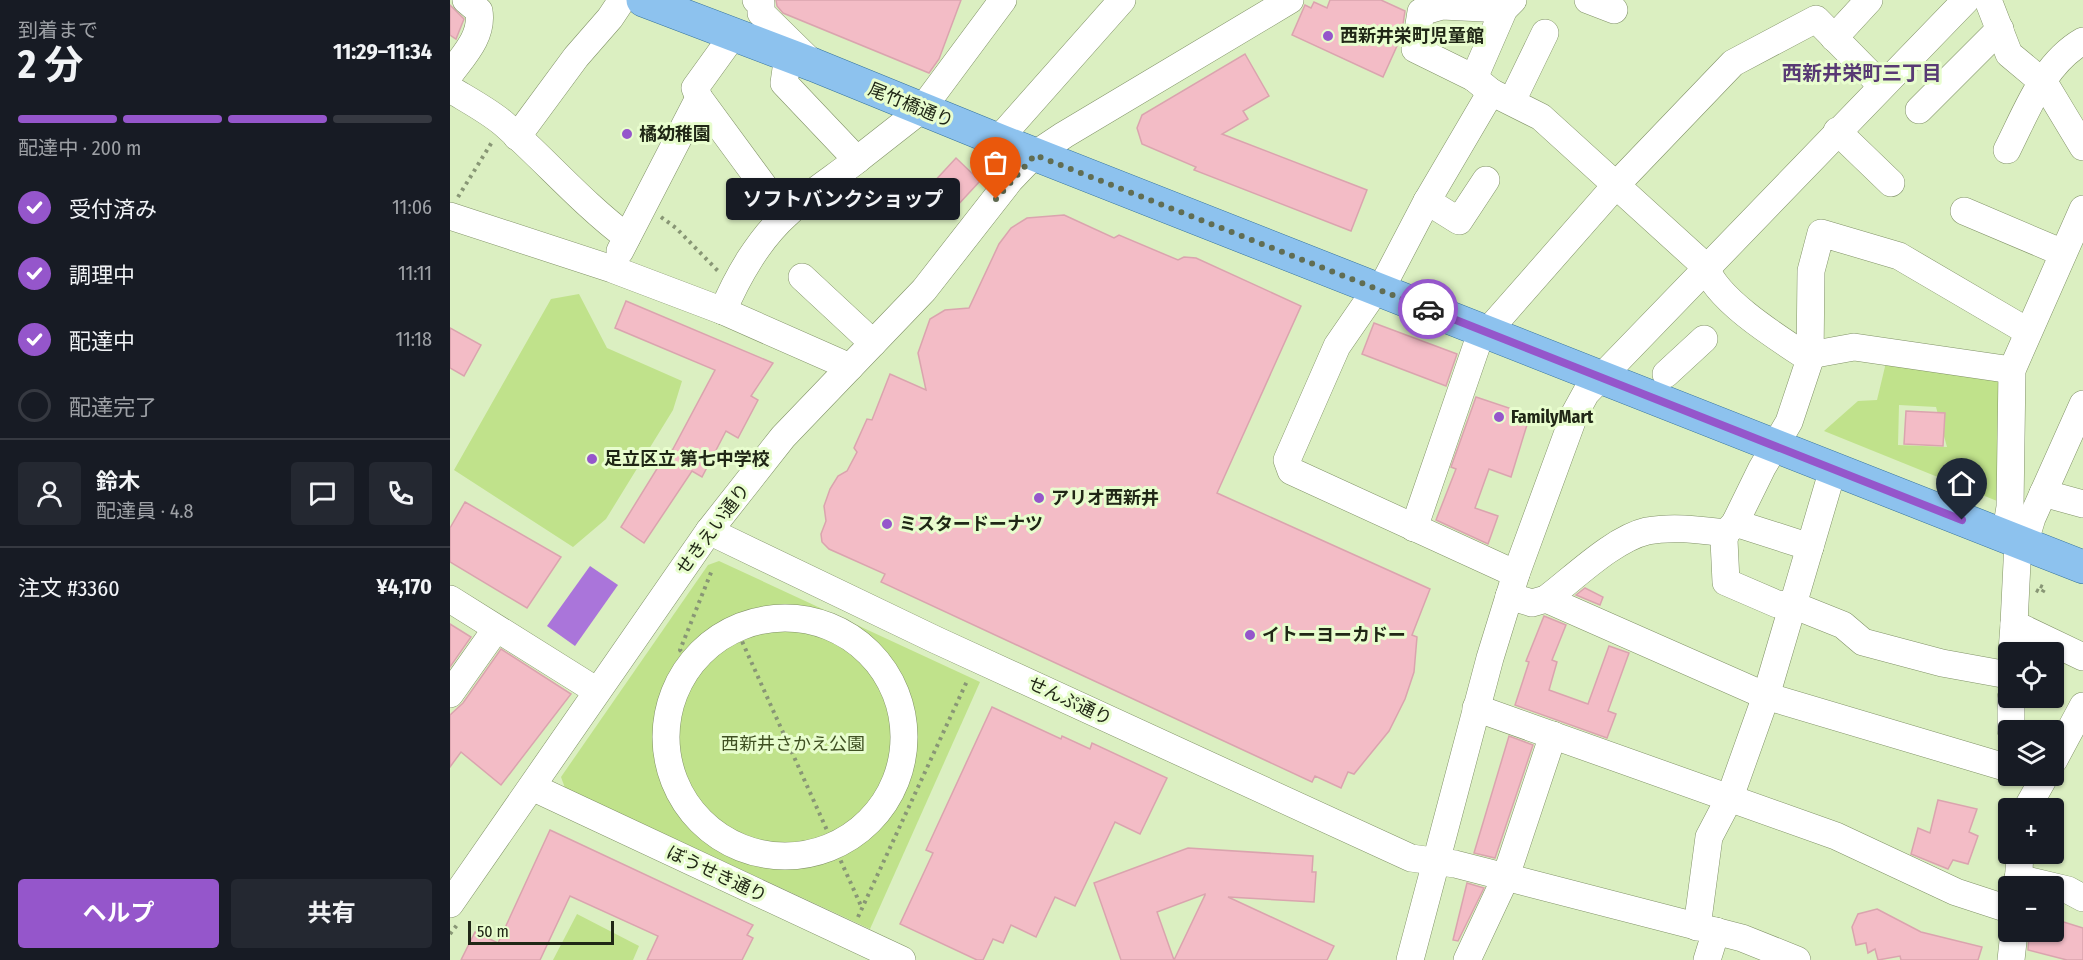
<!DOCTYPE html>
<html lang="ja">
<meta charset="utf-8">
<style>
:root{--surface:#171b24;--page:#242831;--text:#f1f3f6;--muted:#9ea1a6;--line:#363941;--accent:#9556cb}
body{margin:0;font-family:"Fira Sans Condensed","Noto Sans JP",sans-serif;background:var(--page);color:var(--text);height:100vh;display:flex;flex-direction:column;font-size:22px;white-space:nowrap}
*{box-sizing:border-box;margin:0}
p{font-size:20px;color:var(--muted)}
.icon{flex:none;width:33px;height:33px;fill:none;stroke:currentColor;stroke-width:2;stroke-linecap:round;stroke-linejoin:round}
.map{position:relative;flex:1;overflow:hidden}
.drawer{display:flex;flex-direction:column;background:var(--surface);width:450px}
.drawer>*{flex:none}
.controls{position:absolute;left:1548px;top:642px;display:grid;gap:12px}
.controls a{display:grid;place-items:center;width:66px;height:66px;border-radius:6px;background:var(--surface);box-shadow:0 2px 4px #0004;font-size:30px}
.scale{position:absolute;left:18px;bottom:15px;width:146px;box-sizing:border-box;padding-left:6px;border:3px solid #202716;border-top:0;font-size:16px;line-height:21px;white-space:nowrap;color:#202716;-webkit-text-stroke:4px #e8fdce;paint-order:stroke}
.pin{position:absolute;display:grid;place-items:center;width:51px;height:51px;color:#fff;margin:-62px -26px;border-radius:50% 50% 50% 0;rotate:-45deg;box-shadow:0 0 6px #0007}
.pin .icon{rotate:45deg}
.courier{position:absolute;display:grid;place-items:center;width:60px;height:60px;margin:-30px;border:4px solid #9556cb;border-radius:50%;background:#fff;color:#222;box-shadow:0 2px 8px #0007}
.bubble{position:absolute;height:42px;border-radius:6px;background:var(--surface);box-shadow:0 2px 4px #0004;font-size:20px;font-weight:700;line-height:42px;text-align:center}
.overview em{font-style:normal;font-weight:700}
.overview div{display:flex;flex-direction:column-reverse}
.overview{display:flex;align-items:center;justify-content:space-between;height:102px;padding:0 18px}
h1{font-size:39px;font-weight:700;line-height:45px}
.bar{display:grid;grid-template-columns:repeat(4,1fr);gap:9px 6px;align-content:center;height:72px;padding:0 18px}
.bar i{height:8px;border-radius:4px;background:var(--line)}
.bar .selected{background:var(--accent)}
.bar p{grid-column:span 4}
.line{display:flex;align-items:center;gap:15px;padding:0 18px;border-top:2px solid var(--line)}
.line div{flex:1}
.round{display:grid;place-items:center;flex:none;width:63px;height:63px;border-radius:6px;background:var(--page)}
ol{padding:0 18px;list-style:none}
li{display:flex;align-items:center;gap:18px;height:66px}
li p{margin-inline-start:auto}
li .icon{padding:6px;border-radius:50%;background:var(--accent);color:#fff;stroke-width:4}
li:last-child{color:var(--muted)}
li i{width:33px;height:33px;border:3px solid var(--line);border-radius:50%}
.primary-button{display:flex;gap:12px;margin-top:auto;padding:12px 18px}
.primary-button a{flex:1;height:69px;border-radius:6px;background:var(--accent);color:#fff;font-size:24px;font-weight:700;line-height:69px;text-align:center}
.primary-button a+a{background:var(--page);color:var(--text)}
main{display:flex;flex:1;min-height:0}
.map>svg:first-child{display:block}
.green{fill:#c0e28b;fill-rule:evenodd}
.water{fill:#aa75da}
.building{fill:#f3bcc6;stroke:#daa4ae;stroke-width:1.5;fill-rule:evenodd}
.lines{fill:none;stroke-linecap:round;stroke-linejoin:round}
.minor-casing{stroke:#819267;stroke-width:28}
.major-casing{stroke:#35729b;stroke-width:34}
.path{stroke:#889675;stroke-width:4;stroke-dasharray:3 4.5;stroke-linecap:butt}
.minor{stroke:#fff;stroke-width:27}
.major{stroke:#8dc2ee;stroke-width:33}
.done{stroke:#616d52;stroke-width:6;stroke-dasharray:0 10.8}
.route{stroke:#9556cb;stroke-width:8}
.poi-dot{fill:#9556cb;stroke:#e8fdce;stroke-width:2}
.labels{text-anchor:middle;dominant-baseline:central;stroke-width:6;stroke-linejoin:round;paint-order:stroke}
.poi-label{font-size:18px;font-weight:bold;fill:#202716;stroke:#e8fdce;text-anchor:start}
.street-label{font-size:18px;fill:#202716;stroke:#e8fdce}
.park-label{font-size:18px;fill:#3f5022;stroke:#e8fdce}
.neighbourhood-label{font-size:20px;font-weight:bold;fill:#583a74;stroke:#e8fdce}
</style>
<main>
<section class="drawer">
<div class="overview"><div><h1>2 分</h1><p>到着まで</p></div><em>11:29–11:34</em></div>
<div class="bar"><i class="selected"></i><i class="selected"></i><i class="selected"></i><i></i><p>配達中 · 200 m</p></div>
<ol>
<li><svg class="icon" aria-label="check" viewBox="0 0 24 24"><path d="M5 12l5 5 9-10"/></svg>受付済み<p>11:06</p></li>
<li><svg class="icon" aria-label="check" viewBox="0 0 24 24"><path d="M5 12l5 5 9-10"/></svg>調理中<p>11:11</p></li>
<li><svg class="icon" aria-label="check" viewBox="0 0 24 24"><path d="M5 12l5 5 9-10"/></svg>配達中<p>11:18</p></li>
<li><i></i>配達完了</li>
</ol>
<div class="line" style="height:108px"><a class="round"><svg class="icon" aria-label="person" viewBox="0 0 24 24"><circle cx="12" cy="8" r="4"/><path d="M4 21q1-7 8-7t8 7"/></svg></a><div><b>鈴木</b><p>配達員 · 4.8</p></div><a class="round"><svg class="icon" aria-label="chat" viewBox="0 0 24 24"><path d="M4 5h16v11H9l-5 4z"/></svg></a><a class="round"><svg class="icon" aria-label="phone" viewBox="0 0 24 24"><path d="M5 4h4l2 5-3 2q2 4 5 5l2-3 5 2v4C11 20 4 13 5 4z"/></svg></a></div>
<div class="line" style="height:78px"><div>注文 #3360</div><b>¥4,170</b></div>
<div class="primary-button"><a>ヘルプ</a><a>共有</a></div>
</section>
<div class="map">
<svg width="1633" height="960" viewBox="0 0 1633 960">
<rect width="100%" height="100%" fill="#dbefc1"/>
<g class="green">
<path d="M129 294 157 348 232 381 223 410 156 519 123 547 4 470 101 299Z"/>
<path d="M1439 350 1556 370 1552 503 1374 431 1408 401 1427 400ZM1449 405 1486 407 1497 447 1448 445Z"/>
<path d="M269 561 530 682 420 929 115 788 111 777 258 565Z"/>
<path d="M127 914 189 946 183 960H103Z"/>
</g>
<path class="water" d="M140 566 168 585 125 646 97 626Z"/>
<g class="building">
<path d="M326 0H511L489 59 479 73 333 13 327 6Z"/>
<path d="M880 0H931L955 11 951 37 933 77 842 35 855 5 861 8 864 2 877 8Z"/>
<path d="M0 5 14 19 6 39 0 35Z"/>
<path d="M795 54 819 96 793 111 798 119 772 134 917 190 901 231 744 170 746 167 692 144 687 128 692 115Z"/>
<path d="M506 158 530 181 506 207 482 184Z"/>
<path d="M614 215 664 238 669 235 728 260 734 257 746 258 851 306 767 493 980 589 962 635 967 637 964 672 955 699 939 731 904 774 898 772 891 788 865 776 862 782 431 582 435 574 379 549 372 542 371 534 376 521 374 506 380 489 388 476 397 471 407 452 404 448 417 419 422 420 440 374 476 390 468 353 480 319 495 310 519 308 549 244 561 228 577 218Z"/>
<path d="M176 301 323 363 301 396 308 400 288 438 276 431 252 477 242 471 194 543 171 527 213 459 216 462 265 370 165 328Z"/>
<path d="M924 323 1007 354 996 386 912 354Z"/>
<path d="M0 328 31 345 14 376 0 368Z"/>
<path d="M1026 397 1080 415 1061 477 1039 469 1025 508 1048 516 1038 544 986 520 1006 469 1001 467Z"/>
<path d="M1456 411 1495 413 1493 446 1454 444Z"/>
<path d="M15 502 111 557 77 608 0 562V528Z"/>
<path d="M1135 588 1153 597 1150 605 1126 595Z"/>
<path d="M1094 616 1116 625 1102 660 1107 662 1099 690 1138 704 1159 646 1179 653 1158 711 1166 714 1157 738 1065 705 1079 662 1076 661Z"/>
<path d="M0 624 21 637 0 667Z"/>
<path d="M51 649 121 694 51 785 11 752 0 767V715L13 703Z"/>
<path d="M542 707 611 739 612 736 640 749 642 743 717 778 690 834 665 822 625 906 605 897 586 937 561 925 553 943 543 939 533 960H527L450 924 483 853 476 850Z"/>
<path d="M1059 736 1083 745 1045 858 1024 853Z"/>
<path d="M1488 800 1527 809 1519 832 1528 836 1518 864 1503 860 1498 869 1461 854 1468 828 1480 833Z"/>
<path d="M100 830 303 925 297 935 303 938 292 960H197L208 936 120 896 90 960H11L25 932 48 943Z"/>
<path d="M738 848 863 856 862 872H866L864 902 778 897 884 946 877 960H671L644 883ZM755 894V895L724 960 707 912Z"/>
<path d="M1017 883 1034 888 1008 941 1003 940Z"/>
<path d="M1427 909 1471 932 1532 947 1528 960H1451L1450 956 1428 960 1425 949 1418 953 1416 943 1406 945 1402 927 1408 914Z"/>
<path d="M1604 919 1633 928V960H1617L1578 950 1579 932H1604Z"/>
</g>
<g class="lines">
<g class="minor-casing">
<g id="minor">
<path d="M306 0 311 3V13L361 62"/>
<path d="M1138 0 1164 10"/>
<path d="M1538 0 1559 54 1595 84 1633 147"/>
<path d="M1054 9 992 6 971 12 965 49 1024 78 1041 92 1091 117 1256 267C1266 300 1331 340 1360 359"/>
<path d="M284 34 245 88 249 98 335 215"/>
<path d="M1384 38 1419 0"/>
<path d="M0 74C14 55 33 36 29 11L16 0"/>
<path d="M1024 78 1054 9 1063 0"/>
<path d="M0 89C18 100 39 111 54 124 96 161 133 204 177 237"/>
<path d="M1062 101 1095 33"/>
<path d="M1469 110 1550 29"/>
<path d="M1387 131 1441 183"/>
<path d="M67 137 126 57 160 18 172 0"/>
<path d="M548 140 672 0"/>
<path d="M1557 150C1577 111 1593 64 1633 41"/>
<path d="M407 160 472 109 553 0"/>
<path d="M977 201 1009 221 1036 180"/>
<path d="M1514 211 1613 253"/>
<path d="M0 216 162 269 273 311 400 367"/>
<path d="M170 251 249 98"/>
<path d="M352 277 423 343"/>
<path d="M927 288 887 346 837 460 841 471 1066 574"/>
<path d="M931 289 977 201 1041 92"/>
<path d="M273 311C287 277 309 239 337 214 358 194 384 178 407 160L334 83 338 55"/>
<path d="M1037 332 1167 184 1283 63 1366 19 1431 85"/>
<path d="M1360 355 1404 347 1562 370"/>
<path d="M1216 374 1254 339"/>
<path d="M1593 493 1633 504"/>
<path d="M1285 523 1360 547"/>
<path d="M964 528 1032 330"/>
<path d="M259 531 486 640 961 858 1005 864 1292 938 1347 960"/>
<path d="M1555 537 1560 507 1562 370 1633 209"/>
<path d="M1574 544 1582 518 1633 404"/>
<path d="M1059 596 1082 603 1096 599 1316 696 1558 768"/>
<path d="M0 599 147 691"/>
<path d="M1096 599C1124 578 1163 539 1197 531 1223 526 1251 530 1276 533"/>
<circle cx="335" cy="737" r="119"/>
<path d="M1564 624 1568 542"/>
<path d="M1562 652 1564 624 1633 657"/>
<path d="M1558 675 1492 663 1413 642 1393 625 1343 605 1327 604 1276 582 1274 540 1276 533 1285 523 1312 468 1339 422 1360 359 1361 271 1371 233 1449 256 1577 331"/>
<path d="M0 694 46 629"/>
<path d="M1561 698V730"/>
<path d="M1026 708 1386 836 1506 892 1558 909"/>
<path d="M1604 760 1633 706"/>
<path d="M82 787 452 960"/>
<path d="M1577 808 1595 776"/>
<path d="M1568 878 1618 890 1633 898"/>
<path d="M1568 886 1570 854"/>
<path d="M0 904 259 531 333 437 474 290 560 180 584 155 614 135 840 0"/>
<path d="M1247 927 1259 837 1280 797 1316 696 1383 469"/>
<path d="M960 960 1040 658 1066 574 1125 413 1136 393 1516 0"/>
<path d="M1017 960 1055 879 1103 735"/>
<path d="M1257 960 1266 931"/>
<path d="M1561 960 1564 932"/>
</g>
</g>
<g class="major-casing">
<path id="major" d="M193 0 364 65 548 140 1633 567"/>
</g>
<g class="path">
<path d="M8 197 42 142"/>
<path d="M211 217 226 228 269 272"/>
<path d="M1586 590 1592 593 1595 588 1588 585"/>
<path d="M286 628 412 908"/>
<path d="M382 628 388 615"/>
<path d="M242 662 230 650 262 570"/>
<path d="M408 917 518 679"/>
<path d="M0 934 7 925"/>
</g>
<use href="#minor" class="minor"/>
<use href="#major" class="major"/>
</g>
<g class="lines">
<path class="done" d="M546 199 585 155 978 309"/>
<path class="route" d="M978 309 1512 520"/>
</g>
<g class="poi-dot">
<circle cx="878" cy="36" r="6"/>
<circle cx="177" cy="134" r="6"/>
<circle cx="1049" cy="417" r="6"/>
<circle cx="142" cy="459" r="6"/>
<circle cx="589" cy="498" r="6"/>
<circle cx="437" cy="524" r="6"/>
<circle cx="800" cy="635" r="6"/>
</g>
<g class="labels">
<g class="poi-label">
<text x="890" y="36">西新井栄町児童館</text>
<text x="189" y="134">橘幼稚園</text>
<text x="1061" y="417">FamilyMart</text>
<text x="154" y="459">足立区立 第七中学校</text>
<text x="601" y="498">アリオ西新井</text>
<text x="449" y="524">ミスタードーナツ</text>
<text x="812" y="635">イトーヨーカドー</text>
</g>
<g class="street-label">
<text transform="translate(461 105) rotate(22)">尾竹橋通り</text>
<text transform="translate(263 529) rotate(-53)">せきえい通り</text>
<text transform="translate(620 701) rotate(25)">せんぷ通り</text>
<text transform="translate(267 874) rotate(25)">ぼうせき通り</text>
</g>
<g class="park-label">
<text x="343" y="744">西新井さかえ公園</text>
</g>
<g class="neighbourhood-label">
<text x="1412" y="73">西新井栄町三丁目</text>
</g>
</g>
</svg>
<div class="controls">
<a><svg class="icon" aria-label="locate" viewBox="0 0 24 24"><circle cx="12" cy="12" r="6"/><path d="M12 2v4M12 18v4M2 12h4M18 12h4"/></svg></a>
<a><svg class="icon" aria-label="layers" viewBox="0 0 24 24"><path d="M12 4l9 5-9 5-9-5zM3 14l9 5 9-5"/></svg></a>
<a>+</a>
<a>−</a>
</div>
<div class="scale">50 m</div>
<div class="pin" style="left:546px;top:199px;background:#ea580c"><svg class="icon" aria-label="bag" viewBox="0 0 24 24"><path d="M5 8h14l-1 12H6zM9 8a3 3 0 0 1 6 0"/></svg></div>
<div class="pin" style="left:1512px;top:520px;background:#1f2937"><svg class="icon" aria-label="home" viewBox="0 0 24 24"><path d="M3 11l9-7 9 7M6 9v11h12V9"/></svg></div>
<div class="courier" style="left:978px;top:309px"><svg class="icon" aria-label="car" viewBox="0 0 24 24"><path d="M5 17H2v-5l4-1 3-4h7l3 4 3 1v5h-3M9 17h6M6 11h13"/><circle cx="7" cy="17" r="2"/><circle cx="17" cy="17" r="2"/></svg></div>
<div class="bubble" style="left:276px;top:178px;width:234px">ソフトバンクショップ</div>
</div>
</main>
